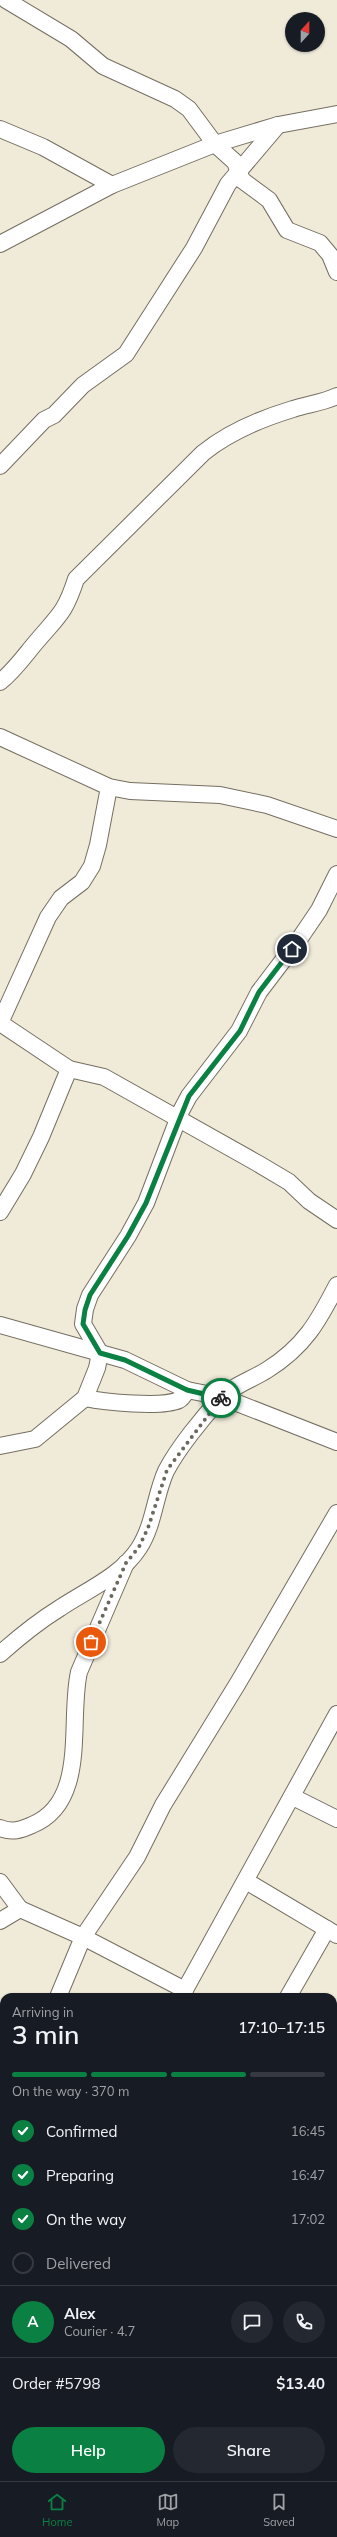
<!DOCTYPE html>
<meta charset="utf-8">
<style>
:root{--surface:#171b24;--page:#242831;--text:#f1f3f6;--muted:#9ea1a6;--line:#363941;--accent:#0b8043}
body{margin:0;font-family:Mulish,sans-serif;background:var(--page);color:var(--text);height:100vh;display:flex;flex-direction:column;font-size:15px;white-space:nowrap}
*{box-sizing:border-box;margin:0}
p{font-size:13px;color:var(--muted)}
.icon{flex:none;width:22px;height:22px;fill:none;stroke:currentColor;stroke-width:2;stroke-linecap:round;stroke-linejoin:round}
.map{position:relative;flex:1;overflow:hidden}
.sheet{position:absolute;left:0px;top:1993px;width:337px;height:488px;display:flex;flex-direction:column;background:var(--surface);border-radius:12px 12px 0 0;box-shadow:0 1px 3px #0004}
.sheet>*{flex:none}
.needle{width:26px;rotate:21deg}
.tools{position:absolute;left:285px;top:12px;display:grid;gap:8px}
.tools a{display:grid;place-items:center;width:40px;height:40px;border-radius:50%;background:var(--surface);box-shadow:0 1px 3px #0004;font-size:20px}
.pin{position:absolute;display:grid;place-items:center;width:34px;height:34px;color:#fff;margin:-17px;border:2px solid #fff;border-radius:50%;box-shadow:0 1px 4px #0007}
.courier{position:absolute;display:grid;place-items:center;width:40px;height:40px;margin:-20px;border:3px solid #0b8043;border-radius:50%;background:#fff;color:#222;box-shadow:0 1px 5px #0007}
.headline em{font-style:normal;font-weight:600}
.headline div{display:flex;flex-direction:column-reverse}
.headline{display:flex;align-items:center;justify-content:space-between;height:68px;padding:0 12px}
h1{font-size:26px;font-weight:600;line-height:30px}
.bar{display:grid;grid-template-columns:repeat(4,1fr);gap:6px 4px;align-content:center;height:48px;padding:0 12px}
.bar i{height:5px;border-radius:3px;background:var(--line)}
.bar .active{background:var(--accent)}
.bar p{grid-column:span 4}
.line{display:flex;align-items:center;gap:10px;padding:0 12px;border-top:1px solid var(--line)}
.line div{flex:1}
.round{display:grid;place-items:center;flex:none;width:42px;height:42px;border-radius:21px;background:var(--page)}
ol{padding:0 12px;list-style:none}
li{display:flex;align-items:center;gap:12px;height:44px}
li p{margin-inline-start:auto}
li .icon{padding:4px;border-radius:50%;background:var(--accent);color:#fff;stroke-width:4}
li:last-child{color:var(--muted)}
li i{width:22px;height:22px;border:2px solid var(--line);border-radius:50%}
.button{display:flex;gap:8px;margin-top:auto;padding:8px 12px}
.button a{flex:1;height:46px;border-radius:24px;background:var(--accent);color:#fff;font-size:16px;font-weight:600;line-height:46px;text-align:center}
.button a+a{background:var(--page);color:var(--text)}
.menu{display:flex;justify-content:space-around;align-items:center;height:56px;border-top:1px solid var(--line);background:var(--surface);font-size:11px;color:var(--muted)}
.menu a{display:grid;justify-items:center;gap:2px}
.menu .active{color:var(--accent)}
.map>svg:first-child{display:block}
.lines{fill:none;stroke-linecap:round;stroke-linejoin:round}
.minor-casing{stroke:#756f61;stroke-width:18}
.minor{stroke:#fff;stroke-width:16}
.done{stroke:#6b685e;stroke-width:4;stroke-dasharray:0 7.2}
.route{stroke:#0b8043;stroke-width:5}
</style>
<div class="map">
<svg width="337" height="2481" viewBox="0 0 337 2481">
<rect width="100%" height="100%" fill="#f0ead9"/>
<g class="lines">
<g class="minor-casing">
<g id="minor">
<path d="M6 0 71 39 103 66 175 99 189 109 215 144 235 162 242 180 269 200 287 230 320 243 330 255 337 272"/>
<path d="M0 129 43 147 112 185"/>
<path d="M0 244 112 185 215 144 278 125 337 114"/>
<path d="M0 466 44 420 54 415 83 385 126 354 194 248 228 184 278 125"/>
<path d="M0 682C15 670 25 655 37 641 59 615 65 613 76 579L203 453C229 432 260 419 293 409 307 404 323 403 337 396"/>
<path d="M0 737 109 787 130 791 220 795 267 805 337 829"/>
<path d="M69 1069 104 1077 257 1163 289 1182 309 1201 337 1220"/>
<path d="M0 1212 23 1174 41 1137 69 1069 0 1023 48 917 61 898 82 882 92 866 98 845 109 787"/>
<path d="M0 1325 125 1360 187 1390 222 1397 337 1442"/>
<path d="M85 1398C104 1402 162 1408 179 1400 183 1398 185 1393 187 1390"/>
<path d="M0 1446 35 1439 85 1398 97 1368 100 1353 83 1324 85 1309 90 1295 128 1236 146 1203 181 1111 189 1096 239 1031 259 992 300 938 319 910 337 874"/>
<path d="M0 1654C19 1637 39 1621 60 1608 87 1590 121 1576 139 1548 154 1525 155 1495 166 1471 178 1448 203 1417 221 1398 232 1386 253 1379 267 1370 304 1347 318 1322 337 1285"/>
<path d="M293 1797 337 1819"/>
<path d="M0 1828C12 1833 21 1830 32 1825 89 1802 68 1720 79 1672L126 1563"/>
<path d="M246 1881 337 1935"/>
<path d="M0 1882 20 1909"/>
<path d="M0 1921 20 1909 83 1937 185 1990"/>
<path d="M58 1997 83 1937 137 1857 163 1805 238 1683 337 1513"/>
<path d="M181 1997 337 1714"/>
<path d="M288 1997 327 1929"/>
<path d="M0 2090 4 2081"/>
<path d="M333 2147 337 2150"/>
<path d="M333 2257 337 2259"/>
<path d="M0 2313 4 2307"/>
<path d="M333 2368 337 2370"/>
<path d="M333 2474 337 2476"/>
<path d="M19 2481 21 2477"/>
</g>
</g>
<use href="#minor" class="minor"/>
</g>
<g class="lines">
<path class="done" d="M91 1642 126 1563 139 1547 148 1528 167 1470 221 1398"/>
<path class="route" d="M221 1398 187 1390 125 1360 100 1353 83 1324 85 1310 90 1295 128 1236 146 1203 189 1096 240 1031 259 992 292 949"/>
</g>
</svg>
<div class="tools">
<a><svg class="needle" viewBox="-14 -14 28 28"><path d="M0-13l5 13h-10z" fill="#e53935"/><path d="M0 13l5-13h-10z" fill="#9ea1a6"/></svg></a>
</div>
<div class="pin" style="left:91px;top:1642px;background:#ea580c"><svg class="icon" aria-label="bag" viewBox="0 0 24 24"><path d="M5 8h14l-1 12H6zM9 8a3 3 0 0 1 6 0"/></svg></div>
<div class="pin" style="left:292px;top:949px;background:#1f2937"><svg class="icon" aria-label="home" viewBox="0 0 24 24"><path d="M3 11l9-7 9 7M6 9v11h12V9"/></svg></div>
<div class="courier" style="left:221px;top:1398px"><svg class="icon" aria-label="bike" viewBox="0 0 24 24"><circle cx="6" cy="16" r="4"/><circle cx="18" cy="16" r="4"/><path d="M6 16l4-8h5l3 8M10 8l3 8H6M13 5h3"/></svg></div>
<section class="sheet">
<div class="headline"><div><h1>3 min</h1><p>Arriving in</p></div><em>17:10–17:15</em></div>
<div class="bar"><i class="active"></i><i class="active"></i><i class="active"></i><i></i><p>On the way · 370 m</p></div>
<ol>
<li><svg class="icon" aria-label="check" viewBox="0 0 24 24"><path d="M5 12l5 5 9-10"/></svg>Confirmed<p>16:45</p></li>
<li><svg class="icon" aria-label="check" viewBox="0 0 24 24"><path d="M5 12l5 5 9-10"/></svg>Preparing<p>16:47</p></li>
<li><svg class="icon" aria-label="check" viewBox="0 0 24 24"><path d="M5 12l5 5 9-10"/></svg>On the way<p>17:02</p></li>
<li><i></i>Delivered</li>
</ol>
<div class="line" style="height:72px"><b class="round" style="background:var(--accent);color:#fff">A</b><div><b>Alex</b><p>Courier · 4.7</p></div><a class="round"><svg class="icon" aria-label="chat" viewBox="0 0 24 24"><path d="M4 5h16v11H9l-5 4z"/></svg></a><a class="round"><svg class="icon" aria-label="phone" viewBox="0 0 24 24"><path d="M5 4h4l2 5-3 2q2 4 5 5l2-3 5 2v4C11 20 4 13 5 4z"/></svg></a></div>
<div class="line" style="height:52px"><div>Order #5798</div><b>$13.40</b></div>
<div class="button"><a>Help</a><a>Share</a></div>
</section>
</div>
<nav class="menu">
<a class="active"><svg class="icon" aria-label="home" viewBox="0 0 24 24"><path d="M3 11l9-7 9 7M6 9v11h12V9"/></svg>Home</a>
<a><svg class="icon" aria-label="map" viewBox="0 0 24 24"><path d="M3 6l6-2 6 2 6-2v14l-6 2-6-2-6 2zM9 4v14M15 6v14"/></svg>Map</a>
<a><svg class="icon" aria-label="saved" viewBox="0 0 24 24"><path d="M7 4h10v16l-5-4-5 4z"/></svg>Saved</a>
</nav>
